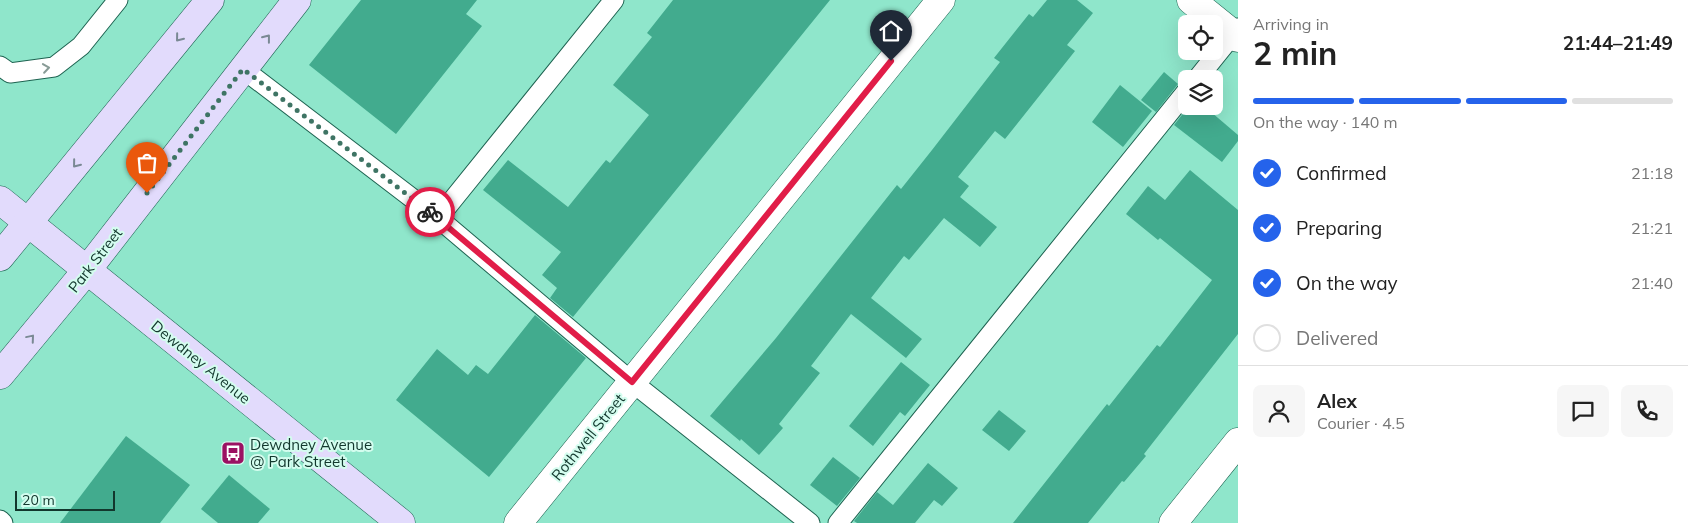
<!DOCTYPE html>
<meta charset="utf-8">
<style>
:root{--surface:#fff;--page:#f6f6f6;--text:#222;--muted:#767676;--line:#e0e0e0;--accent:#2563eb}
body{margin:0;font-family:Mulish,sans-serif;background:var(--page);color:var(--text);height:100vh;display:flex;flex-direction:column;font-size:19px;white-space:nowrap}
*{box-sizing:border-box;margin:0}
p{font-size:16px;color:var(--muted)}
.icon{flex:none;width:28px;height:28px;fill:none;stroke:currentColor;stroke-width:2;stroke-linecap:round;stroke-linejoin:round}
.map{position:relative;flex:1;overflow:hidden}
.sheet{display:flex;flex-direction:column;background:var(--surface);width:450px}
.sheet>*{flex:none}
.fabs{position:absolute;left:1178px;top:15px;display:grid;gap:10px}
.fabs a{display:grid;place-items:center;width:45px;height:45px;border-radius:8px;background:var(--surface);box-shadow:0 5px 20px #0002;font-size:25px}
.scale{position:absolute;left:15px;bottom:12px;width:100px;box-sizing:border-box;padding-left:5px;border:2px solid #12372d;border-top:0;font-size:14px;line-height:18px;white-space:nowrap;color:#12372d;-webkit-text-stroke:4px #d4fdef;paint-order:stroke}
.pin{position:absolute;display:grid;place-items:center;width:42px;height:42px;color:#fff;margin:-51px -21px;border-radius:50% 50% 50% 0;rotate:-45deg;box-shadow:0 0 5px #0007}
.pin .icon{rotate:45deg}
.courier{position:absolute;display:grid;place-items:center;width:50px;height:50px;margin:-25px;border:4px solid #e11d48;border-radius:50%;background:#fff;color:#222;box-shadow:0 1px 6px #0007}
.head em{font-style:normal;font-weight:700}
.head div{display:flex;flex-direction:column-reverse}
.head{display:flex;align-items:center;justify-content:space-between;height:85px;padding:0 15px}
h1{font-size:32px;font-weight:700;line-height:38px}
.bar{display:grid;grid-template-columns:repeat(4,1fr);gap:8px 5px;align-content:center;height:60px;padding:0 15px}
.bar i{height:6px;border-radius:4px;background:var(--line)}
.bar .active{background:var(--accent)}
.bar p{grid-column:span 4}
.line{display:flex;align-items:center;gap:12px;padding:0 15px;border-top:1px solid var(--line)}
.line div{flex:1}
.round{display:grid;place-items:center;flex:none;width:52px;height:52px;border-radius:8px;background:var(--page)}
ol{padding:0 15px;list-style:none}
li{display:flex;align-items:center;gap:15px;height:55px}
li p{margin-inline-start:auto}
li .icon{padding:5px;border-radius:50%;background:var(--accent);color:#fff;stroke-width:4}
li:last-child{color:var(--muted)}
li i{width:28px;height:28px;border:2px solid var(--line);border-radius:50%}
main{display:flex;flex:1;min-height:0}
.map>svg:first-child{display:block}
.building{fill:#42ab8e}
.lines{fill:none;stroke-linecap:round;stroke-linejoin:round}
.lane-casing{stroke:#1e6351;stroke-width:21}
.street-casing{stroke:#1e6351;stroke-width:29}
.secondary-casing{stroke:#1e6351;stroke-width:29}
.lane{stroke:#fff;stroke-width:19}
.street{stroke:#fff;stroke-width:28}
.secondary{stroke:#e2dbfc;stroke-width:28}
.oneway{stroke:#7a8994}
.oneway2{stroke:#889b96}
.done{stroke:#3e7464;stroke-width:5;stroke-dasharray:0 9}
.route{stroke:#e11d48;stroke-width:6}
.labels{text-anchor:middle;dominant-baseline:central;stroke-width:4;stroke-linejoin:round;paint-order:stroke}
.street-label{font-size:15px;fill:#12372d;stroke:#d4fdef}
.poi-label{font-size:15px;fill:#12372d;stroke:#d4fdef;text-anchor:start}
</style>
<main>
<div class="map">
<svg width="1238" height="523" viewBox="0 0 1238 523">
<rect width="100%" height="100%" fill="#8fe6cb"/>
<g class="building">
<path d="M361 0H477L466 14 482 26 396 134 309 65Z"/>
<path d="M673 0H830L573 317 550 298 557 288 542 275 561 252 483 190 508 160 568 207 606 160 610 163 649 115 613 85 652 37 647 33Z"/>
<path d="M1047 0H1077L1093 13 1067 45 1075 51 1005 139 995 131 958 177 969 186 960 197 997 227 980 247 944 218 909 260 904 256 871 298 922 339 906 358 851 314 811 366 820 373 779 424 783 428 759 455 741 439 740 441 710 416 776 338 897 185 901 189 932 150 1000 62 994 58 1029 14 1033 17Z"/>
<path d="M1164 72 1178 84 1156 112 1141 100Z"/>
<path d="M1120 85 1152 111 1123 147 1092 122Z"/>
<path d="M1189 106H1204L1238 135V141L1222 162 1174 125Z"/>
<path d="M1190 170 1238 210V334L1144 454 1146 456 1124 482 1122 481 1088 523H1013L1107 404 1109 406 1157 345 1160 347 1212 280 1160 238 1158 240 1126 214 1148 186 1165 200Z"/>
<path d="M535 315 586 358 489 477 396 400 437 349 468 375 476 365 488 374Z"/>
<path d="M901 362 930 385 905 416 900 412 873 446 849 426Z"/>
<path d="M999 410 1026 431 1009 451 982 430Z"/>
<path d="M126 436 190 485 160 523H60Z"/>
<path d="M833 457 860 478 837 506 810 485Z"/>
<path d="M928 463 958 488 942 506 934 500 915 523H857L854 521 877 492 893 505Z"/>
<path d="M229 475 270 509 258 523H218L201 509Z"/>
</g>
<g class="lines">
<g class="lane-casing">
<g id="lane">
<path d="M0 66 10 73 54 67 81 46 118 0"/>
<path d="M243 69 438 218 632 382 810 523"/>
<path d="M1197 79 1238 28"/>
<path d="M438 218 614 0"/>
<path d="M0 520 3 523"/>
<path d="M838 523 1186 92"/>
</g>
</g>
<g class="street-casing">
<g id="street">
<path d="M1191 0 1238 38"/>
<path d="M518 523 941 0"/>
<path d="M1173 523 1238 442"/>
</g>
</g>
<g class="secondary-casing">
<g id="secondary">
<path d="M0 200 401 523"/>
<path d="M0 257 210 0"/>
<path d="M0 375 87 270 297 0"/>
</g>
</g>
<use href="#lane" class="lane"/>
<use href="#street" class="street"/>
<use href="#secondary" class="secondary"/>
</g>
<defs><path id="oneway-chevron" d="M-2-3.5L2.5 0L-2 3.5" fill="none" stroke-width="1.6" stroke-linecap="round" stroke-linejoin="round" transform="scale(1.25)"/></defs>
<g class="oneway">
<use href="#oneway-chevron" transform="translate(179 38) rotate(129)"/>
<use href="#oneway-chevron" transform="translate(267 38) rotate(-52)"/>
<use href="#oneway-chevron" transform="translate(76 164) rotate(129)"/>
<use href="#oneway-chevron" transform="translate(31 338) rotate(-50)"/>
</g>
<use class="oneway2" href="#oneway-chevron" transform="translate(46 68) rotate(-8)"/>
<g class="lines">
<path class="done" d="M147 193 243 69 430 212"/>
<path class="route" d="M430 212 632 382 891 61"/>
</g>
<defs>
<g id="bus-square" transform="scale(1.25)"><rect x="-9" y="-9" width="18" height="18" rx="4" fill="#9b1162" stroke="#d4fdef"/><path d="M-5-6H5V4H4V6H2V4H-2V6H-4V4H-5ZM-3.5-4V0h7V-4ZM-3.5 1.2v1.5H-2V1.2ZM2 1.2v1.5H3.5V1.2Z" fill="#fff"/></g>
</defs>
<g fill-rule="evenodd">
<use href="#bus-square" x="233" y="453"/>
</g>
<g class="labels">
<g class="street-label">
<text transform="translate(95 260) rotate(-52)">Park Street</text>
<text transform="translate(201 362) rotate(39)">Dewdney Avenue</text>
<text transform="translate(588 437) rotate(-51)">Rothwell Street</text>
</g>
<g class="poi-label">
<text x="250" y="444">Dewdney Avenue<tspan x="250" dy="17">@ Park Street</tspan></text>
</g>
</g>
</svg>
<div class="fabs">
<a><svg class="icon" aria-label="locate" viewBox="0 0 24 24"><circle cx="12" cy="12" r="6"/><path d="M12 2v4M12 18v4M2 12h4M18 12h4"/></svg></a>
<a><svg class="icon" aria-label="layers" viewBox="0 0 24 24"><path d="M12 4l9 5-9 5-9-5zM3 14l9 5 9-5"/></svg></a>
</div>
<div class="scale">20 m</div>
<div class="pin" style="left:147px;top:193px;background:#ea580c"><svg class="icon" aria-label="bag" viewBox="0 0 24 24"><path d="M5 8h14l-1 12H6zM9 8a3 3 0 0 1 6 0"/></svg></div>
<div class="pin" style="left:891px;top:61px;background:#1f2937"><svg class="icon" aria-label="home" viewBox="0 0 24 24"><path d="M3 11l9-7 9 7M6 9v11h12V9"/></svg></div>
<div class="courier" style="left:430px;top:212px"><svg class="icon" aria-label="bike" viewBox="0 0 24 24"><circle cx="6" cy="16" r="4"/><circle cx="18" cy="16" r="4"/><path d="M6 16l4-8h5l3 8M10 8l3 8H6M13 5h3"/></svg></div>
</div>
<section class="sheet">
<div class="head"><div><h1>2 min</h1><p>Arriving in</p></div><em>21:44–21:49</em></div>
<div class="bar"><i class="active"></i><i class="active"></i><i class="active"></i><i></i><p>On the way · 140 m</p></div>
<ol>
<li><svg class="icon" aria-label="check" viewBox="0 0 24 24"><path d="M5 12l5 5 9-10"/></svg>Confirmed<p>21:18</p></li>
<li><svg class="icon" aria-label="check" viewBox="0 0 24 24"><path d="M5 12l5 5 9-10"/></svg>Preparing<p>21:21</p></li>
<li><svg class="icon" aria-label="check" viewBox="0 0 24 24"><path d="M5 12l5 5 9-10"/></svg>On the way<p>21:40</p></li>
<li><i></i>Delivered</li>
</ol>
<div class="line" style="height:90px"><a class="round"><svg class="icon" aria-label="person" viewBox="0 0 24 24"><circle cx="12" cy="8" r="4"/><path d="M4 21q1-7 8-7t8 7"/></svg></a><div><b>Alex</b><p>Courier · 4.5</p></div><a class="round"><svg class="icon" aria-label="chat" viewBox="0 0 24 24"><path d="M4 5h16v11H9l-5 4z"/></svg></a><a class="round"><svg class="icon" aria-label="phone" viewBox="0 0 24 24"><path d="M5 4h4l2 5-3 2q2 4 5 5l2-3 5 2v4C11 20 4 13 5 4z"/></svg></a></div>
</section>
</main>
